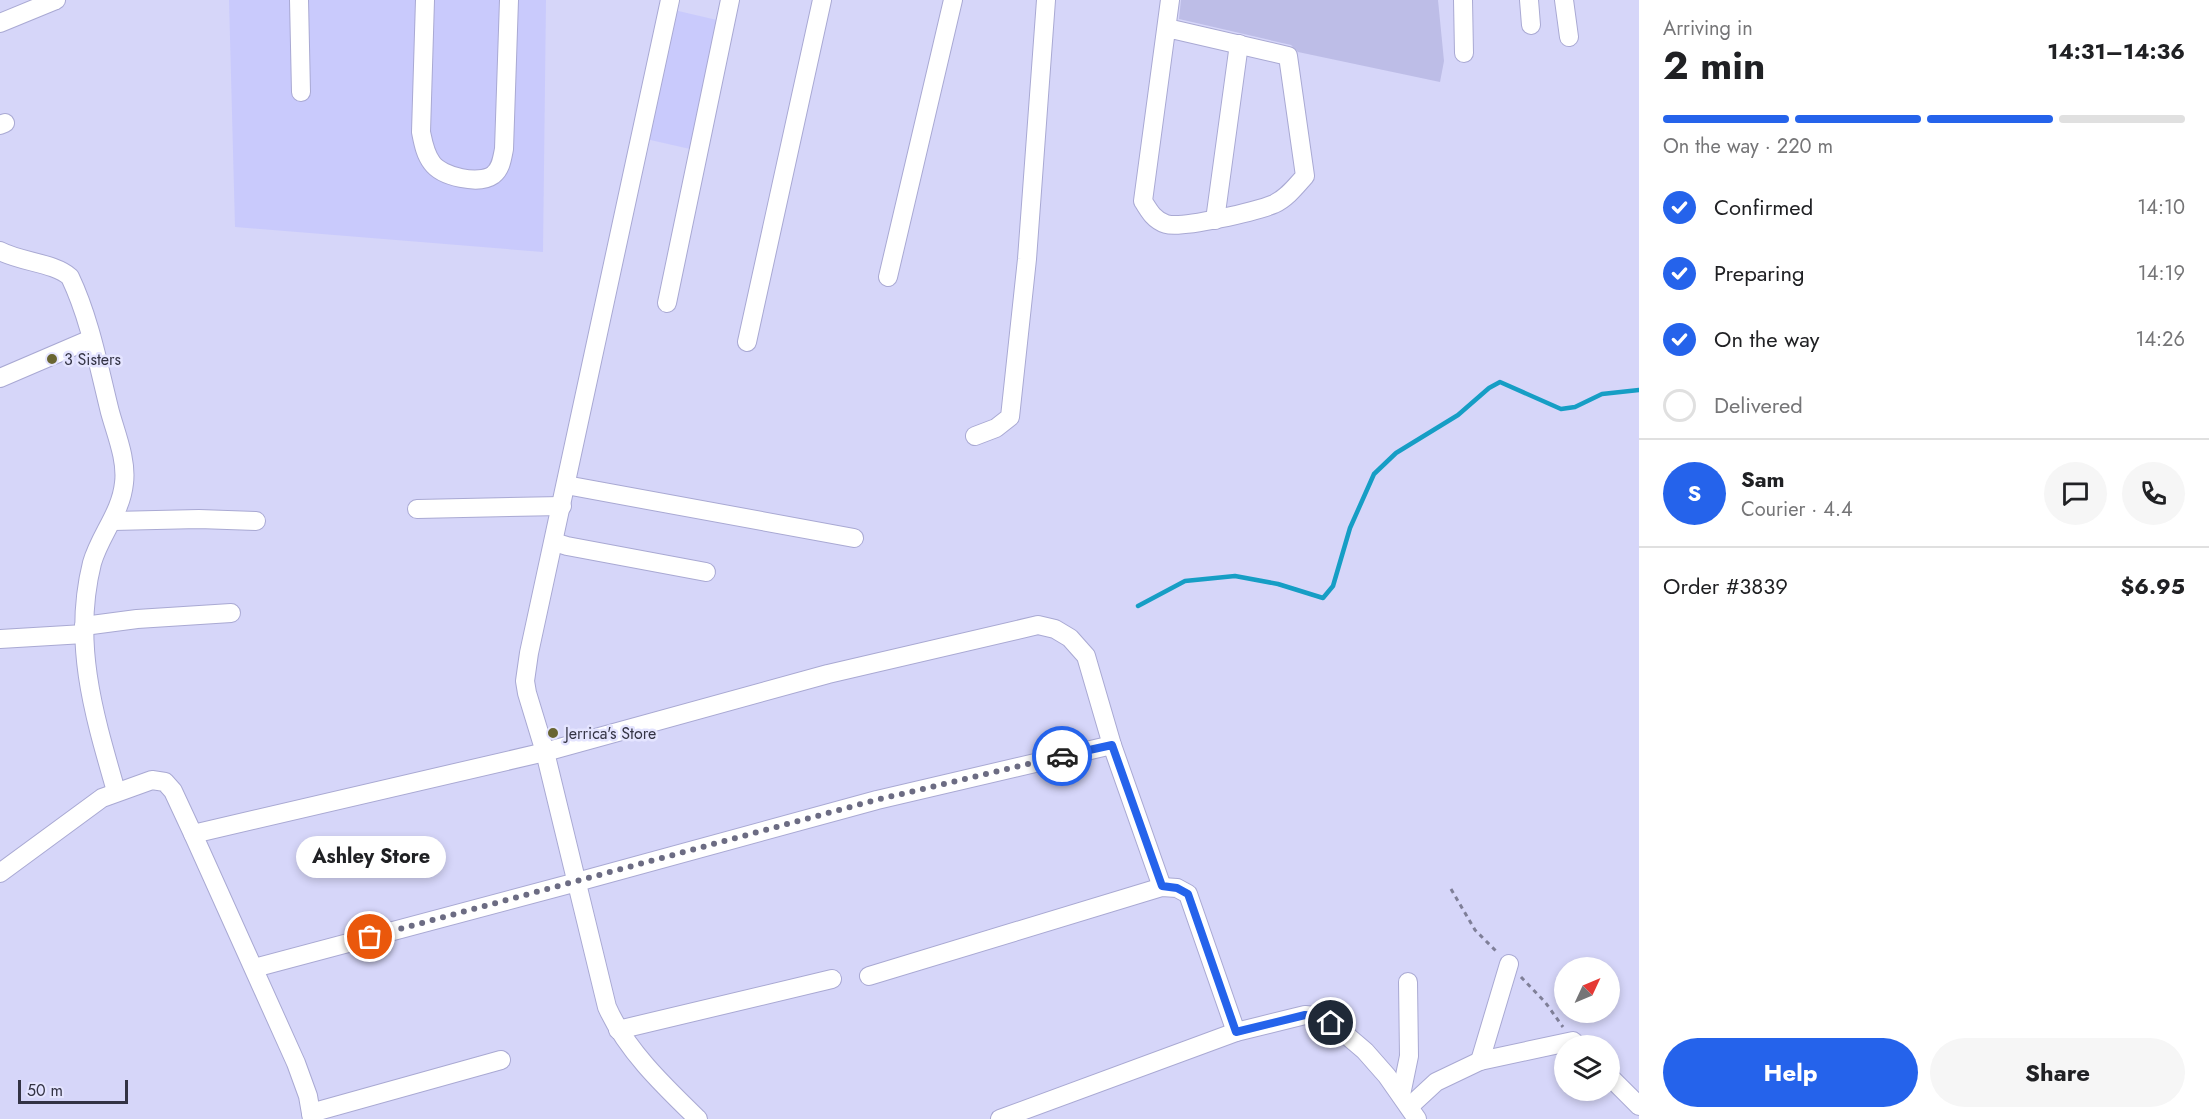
<!DOCTYPE html>
<meta charset="utf-8">
<style>
:root{--surface:#fff;--page:#f6f6f6;--text:#202124;--muted:#757577;--line:#e0e0e0;--accent:#2563eb}
body{margin:0;font-family:Jost,sans-serif;background:var(--page);color:var(--text);height:100vh;display:flex;flex-direction:column;font-size:22px;white-space:nowrap}
*{box-sizing:border-box;margin:0}
p{font-size:20px;color:var(--muted)}
.icon{flex:none;width:33px;height:33px;fill:none;stroke:currentColor;stroke-width:2;stroke-linecap:round;stroke-linejoin:round}
.map{position:relative;flex:1;overflow:hidden}
.panel{display:flex;flex-direction:column;background:var(--surface);width:570px}
.panel>*{flex:none}
.needle{width:39px;rotate:46deg}
.buttons{position:absolute;left:1554px;top:957px;display:grid;gap:12px}
.buttons a{display:grid;place-items:center;width:66px;height:66px;border-radius:50%;background:var(--surface);box-shadow:0 3px 9px #0003;font-size:30px}
.scale{position:absolute;left:18px;bottom:15px;width:110px;box-sizing:border-box;padding-left:6px;border:3px solid #334;border-top:0;font-size:16px;line-height:21px;white-space:nowrap;color:#334;-webkit-text-stroke:4px #e4e4ff;paint-order:stroke}
.pin{position:absolute;display:grid;place-items:center;width:51px;height:51px;color:#fff;margin:-26px;border:3px solid #fff;border-radius:50%;box-shadow:0 2px 6px #0007}
.courier{position:absolute;display:grid;place-items:center;width:60px;height:60px;margin:-30px;border:4px solid #2563eb;border-radius:50%;background:#fff;color:#222;box-shadow:0 2px 8px #0007}
.bubble{position:absolute;height:42px;border-radius:21px;background:var(--surface);box-shadow:0 3px 9px #0003;font-size:20px;font-weight:700;line-height:42px;text-align:center}
.summary em{font-style:normal;font-weight:700}
.summary div{display:flex;flex-direction:column-reverse}
.summary{display:flex;align-items:center;justify-content:space-between;height:102px;padding:0 24px}
h1{font-size:39px;font-weight:700;line-height:45px}
.bar{display:grid;grid-template-columns:repeat(4,1fr);gap:9px 6px;align-content:center;height:72px;padding:0 24px}
.bar i{height:8px;border-radius:4px;background:var(--line)}
.bar .active{background:var(--accent)}
.bar p{grid-column:span 4}
.line{display:flex;align-items:center;gap:15px;padding:0 24px;border-top:2px solid var(--line)}
.line div{flex:1}
.round{display:grid;place-items:center;flex:none;width:63px;height:63px;border-radius:32px;background:var(--page)}
ol{padding:0 24px;list-style:none}
li{display:flex;align-items:center;gap:18px;height:66px}
li p{margin-inline-start:auto}
li .icon{padding:6px;border-radius:50%;background:var(--accent);color:#fff;stroke-width:4}
li:last-child{color:var(--muted)}
li i{width:33px;height:33px;border:3px solid var(--line);border-radius:50%}
.primary-button{display:flex;gap:12px;margin-top:auto;padding:12px 24px}
.primary-button a{flex:1;height:69px;border-radius:36px;background:var(--accent);color:#fff;font-size:24px;font-weight:700;line-height:69px;text-align:center}
.primary-button a+a{background:var(--page);color:var(--text)}
main{display:flex;flex:1;min-height:0}
.map>svg:first-child{display:block}
.built{fill:#c9cafc}
.lines{fill:none;stroke-linecap:round;stroke-linejoin:round}
.stream{stroke:#169ec5;stroke-width:4.5}
.building{fill:#bdbde7}
.minor-casing{stroke:#a9a9d3;stroke-width:20}
.path{stroke:#7f7f98;stroke-width:3;stroke-dasharray:4.5 4.5;stroke-linecap:butt}
.minor{stroke:#fff;stroke-width:18}
.done{stroke:#6c6c83;stroke-width:6;stroke-dasharray:0 10.8}
.route{stroke:#2563eb;stroke-width:8}
.poi-dot{fill:#696532;stroke:#e4e4ff;stroke-width:2}
.labels{text-anchor:middle;dominant-baseline:central;stroke-width:5;stroke-linejoin:round;paint-order:stroke}
.poi-label{font-size:16px;fill:#334;stroke:#e4e4ff;text-anchor:start}
</style>
<main>
<div class="map">
<svg width="1639" height="1119" viewBox="0 0 1639 1119">
<rect width="100%" height="100%" fill="#d6d6f9"/>
<g class="built">
<path d="M229 0H546L543 252 235 227Z"/>
<path d="M674 10 717 20 690 149 646 139Z"/>
</g>
<g class="lines">
<path class="stream" d="M1138 606 1185 581 1235 576 1278 584 1323 598 1333 586 1350 528 1374 474 1396 453 1458 415 1489 388 1500 382 1561 409 1575 407 1602 394 1639 390"/>
</g>
<path class="building" d="M1181 0H1438L1444 61 1440 82 1298 52 1291 45 1179 19Z"/>
<g class="lines">
<g class="minor-casing">
<g id="minor">
<path d="M299 0 301 92"/>
<path d="M425 0 421 132C423 142 425 154 432 163 442 177 479 185 493 175 501 169 502 159 504 149L509 0"/>
<path d="M670 0 529 653 525 681 527 693 545 752 607 1007C626 1050 664 1086 698 1119"/>
<path d="M1463 0 1464 53"/>
<path d="M1529 0 1531 25"/>
<path d="M1564 0 1569 37"/>
<path d="M0 23 56 0"/>
<path d="M1167 28 1288 56 1305 176C1296 186 1287 198 1274 204 1257 211 1182 229 1166 224 1154 220 1149 211 1143 201L1170 0"/>
<path d="M0 125 5 123"/>
<path d="M1215 220 1239 44"/>
<path d="M0 251C21 262 55 263 70 277 90 319 99 368 110 412 116 434 127 460 124 483 121 513 100 535 92 563 72 643 94 715 116 791"/>
<path d="M888 277 953 0"/>
<path d="M667 303 730 0"/>
<path d="M747 342 822 0"/>
<path d="M0 378 91 339"/>
<path d="M975 436 996 428 1010 417 1027 259 1046 0"/>
<path d="M566 485 854 538"/>
<path d="M417 509 562 506"/>
<path d="M113 521 199 519 256 521"/>
<path d="M554 542 567 546 706 572"/>
<path d="M84 626 137 619 231 613"/>
<path d="M0 639 84 634"/>
<path d="M193 834 545 752 828 674 1038 625 1055 629 1070 638 1086 656 1112 745 1162 887"/>
<path d="M0 873 102 798 152 780 165 782 173 791 193 834 296 1063 308 1096 312 1119"/>
<path d="M254 968 577 882 877 800 1112 745"/>
<path d="M869 976 1162 887 1177 888 1188 894 1236 1032"/>
<path d="M618 1030 832 979"/>
<path d="M1480 1061 1509 964"/>
<path d="M1610 1077 1639 1106"/>
<path d="M1401 1095 1409 1056 1408 982"/>
<path d="M1409 1107 1436 1082 1480 1061 1573 1041 1578 1046"/>
<path d="M311 1113 501 1060"/>
<path d="M1000 1119 1236 1032 1305 1015 1325 1017 1365 1051 1387 1076 1417 1119"/>
</g>
</g>
<g class="path">
<path d="M1451 889 1475 930 1498 953"/>
<path d="M1521 977 1545 1002 1563 1027"/>
</g>
<use href="#minor" class="minor"/>
</g>
<g class="lines">
<path class="done" d="M370 937 876 800 1062 756"/>
<path class="route" d="M1062 756 1112 745 1162 886 1177 888 1188 894 1236 1032 1305 1015 1325 1017 1331 1023"/>
</g>
<g class="poi-dot">
<circle cx="52" cy="359" r="6"/>
<circle cx="553" cy="733" r="6"/>
</g>
<g class="labels">
<g class="poi-label">
<text x="64" y="359">3 Sisters</text>
<text x="565" y="733">Jerrica's Store</text>
</g>
</g>
</svg>
<div class="buttons">
<a><svg class="needle" viewBox="-14 -14 28 28"><path d="M0-13l5 13h-10z" fill="#e53935"/><path d="M0 13l5-13h-10z" fill="#757577"/></svg></a>
<a><svg class="icon" aria-label="layers" viewBox="0 0 24 24"><path d="M12 4l9 5-9 5-9-5zM3 14l9 5 9-5"/></svg></a>
</div>
<div class="scale">50 m</div>
<div class="pin" style="left:370px;top:937px;background:#ea580c"><svg class="icon" aria-label="bag" viewBox="0 0 24 24"><path d="M5 8h14l-1 12H6zM9 8a3 3 0 0 1 6 0"/></svg></div>
<div class="pin" style="left:1331px;top:1023px;background:#1f2937"><svg class="icon" aria-label="home" viewBox="0 0 24 24"><path d="M3 11l9-7 9 7M6 9v11h12V9"/></svg></div>
<div class="courier" style="left:1062px;top:756px"><svg class="icon" aria-label="car" viewBox="0 0 24 24"><path d="M5 17H2v-5l4-1 3-4h7l3 4 3 1v5h-3M9 17h6M6 11h13"/><circle cx="7" cy="17" r="2"/><circle cx="17" cy="17" r="2"/></svg></div>
<div class="bubble" style="left:296px;top:836px;width:150px">Ashley Store</div>
</div>
<section class="panel">
<div class="summary"><div><h1>2 min</h1><p>Arriving in</p></div><em>14:31–14:36</em></div>
<div class="bar"><i class="active"></i><i class="active"></i><i class="active"></i><i></i><p>On the way · 220 m</p></div>
<ol>
<li><svg class="icon" aria-label="check" viewBox="0 0 24 24"><path d="M5 12l5 5 9-10"/></svg>Confirmed<p>14:10</p></li>
<li><svg class="icon" aria-label="check" viewBox="0 0 24 24"><path d="M5 12l5 5 9-10"/></svg>Preparing<p>14:19</p></li>
<li><svg class="icon" aria-label="check" viewBox="0 0 24 24"><path d="M5 12l5 5 9-10"/></svg>On the way<p>14:26</p></li>
<li><i></i>Delivered</li>
</ol>
<div class="line" style="height:108px"><b class="round" style="background:var(--accent);color:#fff">S</b><div><b>Sam</b><p>Courier · 4.4</p></div><a class="round"><svg class="icon" aria-label="chat" viewBox="0 0 24 24"><path d="M4 5h16v11H9l-5 4z"/></svg></a><a class="round"><svg class="icon" aria-label="phone" viewBox="0 0 24 24"><path d="M5 4h4l2 5-3 2q2 4 5 5l2-3 5 2v4C11 20 4 13 5 4z"/></svg></a></div>
<div class="line" style="height:78px"><div>Order #3839</div><b>$6.95</b></div>
<div class="primary-button"><a>Help</a><a>Share</a></div>
</section>
</main>
